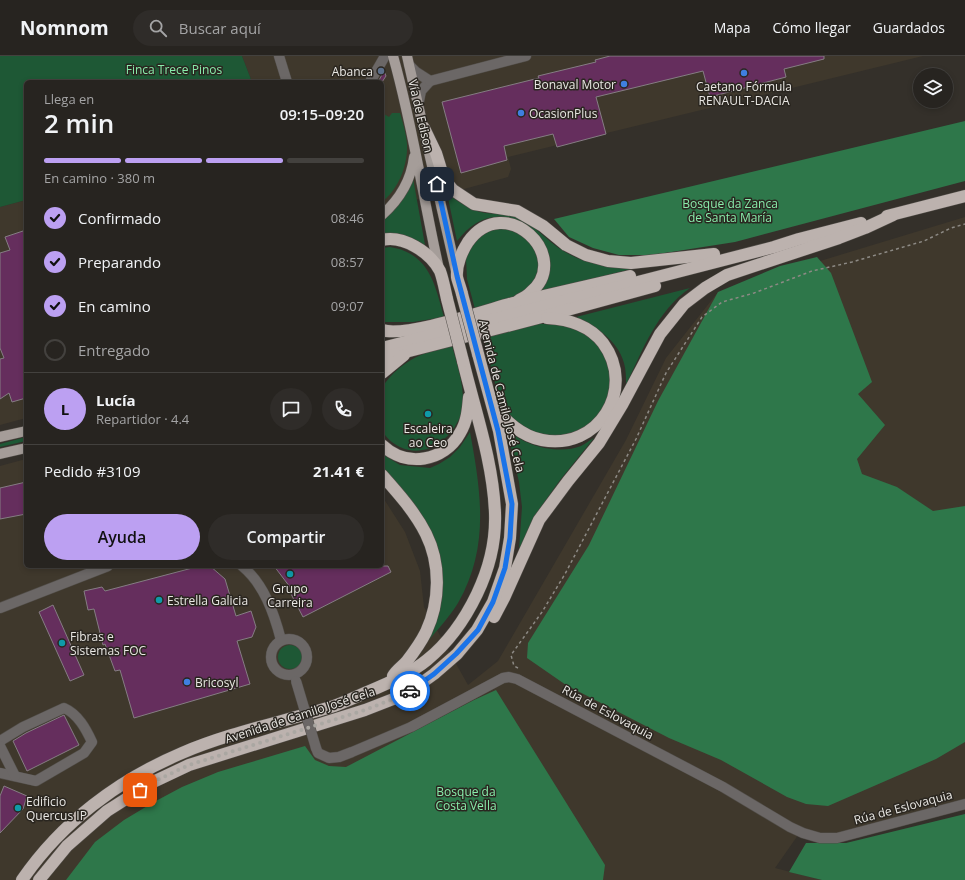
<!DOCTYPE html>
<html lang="es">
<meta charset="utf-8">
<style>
:root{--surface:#272420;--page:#2f2c29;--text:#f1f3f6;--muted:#a4a4a5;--line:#43413e;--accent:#bca0f2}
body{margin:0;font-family:"Open Sans",sans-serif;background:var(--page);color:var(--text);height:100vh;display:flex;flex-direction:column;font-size:15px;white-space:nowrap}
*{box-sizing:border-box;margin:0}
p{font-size:13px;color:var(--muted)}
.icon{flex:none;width:22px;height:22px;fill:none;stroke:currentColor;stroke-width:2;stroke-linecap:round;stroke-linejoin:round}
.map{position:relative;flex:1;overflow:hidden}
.drawer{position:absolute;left:24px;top:24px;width:360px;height:488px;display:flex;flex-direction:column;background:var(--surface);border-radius:6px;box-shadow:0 2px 6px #0003,0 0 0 1px var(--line)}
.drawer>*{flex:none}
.tools{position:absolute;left:913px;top:12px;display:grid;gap:8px}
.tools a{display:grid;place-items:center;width:40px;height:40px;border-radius:50%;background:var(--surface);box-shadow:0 2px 6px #0003,0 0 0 1px var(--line);font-size:20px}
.pin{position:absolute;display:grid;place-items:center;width:34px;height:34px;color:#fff;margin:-17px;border-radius:8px;box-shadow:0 2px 6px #0006}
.courier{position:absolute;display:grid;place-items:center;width:40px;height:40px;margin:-20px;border:3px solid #1a73e8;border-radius:50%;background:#fff;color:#222;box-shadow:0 1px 5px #0007}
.overview em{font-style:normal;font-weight:600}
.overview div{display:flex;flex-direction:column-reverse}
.overview{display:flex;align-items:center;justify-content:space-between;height:68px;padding:0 20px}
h1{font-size:26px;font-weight:600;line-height:30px}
.bar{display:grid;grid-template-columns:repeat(4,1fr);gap:6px 4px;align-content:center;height:48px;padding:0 20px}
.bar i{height:5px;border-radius:3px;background:var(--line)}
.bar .selected{background:var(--accent)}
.bar p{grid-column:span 4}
.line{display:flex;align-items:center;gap:10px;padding:0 20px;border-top:1px solid var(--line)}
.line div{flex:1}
.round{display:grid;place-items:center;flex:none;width:42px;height:42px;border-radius:21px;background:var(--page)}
ol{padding:0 20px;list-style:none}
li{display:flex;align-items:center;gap:12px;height:44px}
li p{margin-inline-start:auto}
li .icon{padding:4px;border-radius:50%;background:var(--accent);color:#111;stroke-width:4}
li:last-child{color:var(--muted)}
li i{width:22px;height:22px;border:2px solid var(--line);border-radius:50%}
.primary-button{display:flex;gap:8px;margin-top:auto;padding:8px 20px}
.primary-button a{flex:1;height:46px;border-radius:24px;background:var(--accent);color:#111;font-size:16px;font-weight:600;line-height:46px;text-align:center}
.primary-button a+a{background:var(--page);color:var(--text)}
header{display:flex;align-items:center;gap:24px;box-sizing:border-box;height:56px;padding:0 20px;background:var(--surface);border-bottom:1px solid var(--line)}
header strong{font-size:19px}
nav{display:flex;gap:22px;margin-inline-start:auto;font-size:14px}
.search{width:280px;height:36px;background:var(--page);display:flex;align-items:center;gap:10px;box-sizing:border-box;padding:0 14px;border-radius:22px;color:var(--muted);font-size:15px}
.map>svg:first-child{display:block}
.built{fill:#3f382c}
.green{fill:#1e5835}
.forest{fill:#2e774a}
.building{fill:#652e5d;stroke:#857d83}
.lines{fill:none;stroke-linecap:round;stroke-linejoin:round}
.minor-casing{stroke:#514d48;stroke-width:11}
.major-casing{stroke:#514d48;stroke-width:11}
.highway-casing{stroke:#514d48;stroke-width:13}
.path{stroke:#8d8a85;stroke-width:1.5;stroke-dasharray:3 3;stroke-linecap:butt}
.minor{stroke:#6b6766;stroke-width:10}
.major{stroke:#a59d99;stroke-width:10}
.highway{stroke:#bcb2ae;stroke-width:12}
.minor-bridge-casing{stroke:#514d48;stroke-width:11;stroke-linecap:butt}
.highway-bridge-casing{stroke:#514d48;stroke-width:13;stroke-linecap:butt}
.minor-bridge{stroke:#6b6766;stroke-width:10}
.highway-bridge{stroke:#bcb2ae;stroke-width:12}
.done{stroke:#aaa7a2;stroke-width:4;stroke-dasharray:0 7.2}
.route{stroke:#1a73e8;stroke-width:5}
.service-dot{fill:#5c6f8a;stroke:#2a2620;stroke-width:1.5}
.shop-dot{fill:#3f7fe0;stroke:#2a2620;stroke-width:1.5}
.culture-dot{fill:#0f9aa8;stroke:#2a2620;stroke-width:1.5}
.labels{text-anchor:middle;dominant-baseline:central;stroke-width:3;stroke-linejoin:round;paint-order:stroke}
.park-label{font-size:12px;fill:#88ecaa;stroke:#2a2620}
.poi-label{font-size:12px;fill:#e9e7e3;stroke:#2a2620;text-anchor:start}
.street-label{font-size:12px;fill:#e9e7e3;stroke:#2a2620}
</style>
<header>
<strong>Nomnom</strong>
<div class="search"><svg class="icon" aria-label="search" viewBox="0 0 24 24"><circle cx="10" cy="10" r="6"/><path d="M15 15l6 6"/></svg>Buscar aquí</div>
<nav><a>Mapa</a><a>Cómo llegar</a><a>Guardados</a></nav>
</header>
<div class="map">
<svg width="965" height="824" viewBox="0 0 965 824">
<rect width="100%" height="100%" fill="#34302a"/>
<g class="built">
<path d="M242 0H923L508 101 511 113 508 121 464 133 382 151V26H252Z"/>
<path d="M26 144V362L0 369V151Z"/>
<path d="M965 161V747L835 778 820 777 803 772 775 812 822 824H0V410L26 403V510H382V440L405 476 420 515 424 551 468 629 498 605 626 384 666 302 718 236Z"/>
</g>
<g class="green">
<path d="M0 0H242L252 26H26V144L0 151Z"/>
<path d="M392 57H400C403 67 406 77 407 88 408 108 399 133 382 146V62L384 58 389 61Z"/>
<path d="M413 122 425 189C408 179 402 179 382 179V163Z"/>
<path d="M447 137C458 146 470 154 485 157 495 158 505 157 515 161 530 166 540 177 552 187 580 209 605 211 639 211L537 237 547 213 521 166C494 154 474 163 457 185Z"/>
<path d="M497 171 518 175 533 188 538 204V214L534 224 526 234 516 241 475 253 467 223 466 202 476 181Z"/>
<path d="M390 191C429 197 435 228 444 261L413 266H382V192Z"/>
<path d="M690 232C657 255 643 293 626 329 626 321 626 314 624 307 618 284 595 270 576 261Z"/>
<path d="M530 267 572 270 594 281 605 297 613 327 608 346 585 375 568 379 551 381 532 376 512 364 502 350 498 339 483 279Z"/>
<path d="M452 290C458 311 466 335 462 357 461 360 459 363 458 365 447 387 423 402 400 391 392 387 386 382 382 374V332C390 318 406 305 421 299 430 295 442 293 452 290Z"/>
<path d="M507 373C523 390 559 399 581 390 585 388 590 384 594 382L560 424 540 452 519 494 522 451 519 426Z"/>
<path d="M470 376C481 436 490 491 458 547 449 562 435 576 424 590L442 518 439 497 427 469 400 432 382 412V398L400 409 430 412 439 408 450 401 460 391Z"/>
<path d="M26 381V385L0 391V388Z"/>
<circle cx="290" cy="601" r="12"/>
</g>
<g class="forest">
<path d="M965 65V125L735 186 652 199H619L593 192 569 181 554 163Z"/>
<path d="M817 201 831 217 872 326 858 338 885 369 857 403 862 418 897 431 933 455 965 450V686L936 703 828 750 806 748 787 741 721 704 669 682 566 629 527 602 528 587 589 489 658 345 718 236 780 210Z"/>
<path d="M496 634 605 809 603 824H66L95 786 124 764 154 746 182 731 218 716 305 690 315 704 329 710 346 711 474 644Z"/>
<path d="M965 758V824H822L789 816 806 787H846Z"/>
</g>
<g class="building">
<path d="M610 0H824V3L784 13 786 21 710 41 703 15 596 41 606 78 557 91 553 78 504 90 507 104 461 117 442 46 539 22 538 20 596 6 595 4Z"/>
<path d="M384 15 386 20 382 26H378Z"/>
<path d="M26 174V342L12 346 9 337 0 343V303L4 302 0 292V197L10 194 5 181Z"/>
<path d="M26 426V458L0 463V432Z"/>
<path d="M200 510H210L225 523 236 560 251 555 256 571 252 581 237 585 250 628 134 662 120 614 115 615 105 588 103 589 94 553 88 554 84 535 102 531 105 535Z"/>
<path d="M274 510H388L391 516 303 561 290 536 293 535Z"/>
<path d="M53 549 84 619 70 625 39 556Z"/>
<path d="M64 659 79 689 27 715 13 685 26 677Z"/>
<path d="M4 730 27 740 23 753 0 777V740Z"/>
</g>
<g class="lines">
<g class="minor-casing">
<g id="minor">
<path d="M279 0 287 26"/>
<path d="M409 9 416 16 430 25 421 35 418 50"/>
<path d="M430 25 526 0"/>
<path d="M370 26 385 0"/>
<path d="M242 510C264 528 274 557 281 584"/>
<path d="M0 552 108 510"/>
<circle cx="289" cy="601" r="18"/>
<path d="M0 685 23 671 64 652C78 658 86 673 92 686L84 697 36 725 0 717"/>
<path d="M0 690 15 720"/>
<path d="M316 692 318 697 329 702 339 701 352 696 411 671 503 622 509 621 517 623 723 731 790 771 803 777 820 782H837L965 748"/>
</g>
</g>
<g class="major-casing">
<g id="major">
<path d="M393 0C413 70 423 142 439 213"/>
<path d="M407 0 456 215"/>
<path d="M382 159C400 143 411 125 414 101"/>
<path d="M0 381 26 375"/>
<path d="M0 398 26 392"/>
</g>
</g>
<g class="highway-casing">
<g id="highway">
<path d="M424 72 436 97 444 123 453 134 474 148 517 155 543 170 566 189 586 199 608 205 631 207 714 198"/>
<path d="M887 160 965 140"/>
<path d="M382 184C403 179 430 196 440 215 443 223 445 234 447 243"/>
<path d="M462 238C461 233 458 226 457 221 456 209 462 195 468 186 505 134 574 201 530 237 527 240 523 242 519 244"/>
<path d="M382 274C405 282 487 254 513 247 552 238 591 229 630 220"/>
<path d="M382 292 774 191 799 183 861 167"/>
<path d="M382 302 538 262 655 230"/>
<path d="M382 317 404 299"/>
<path d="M493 350C506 365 521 380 542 384 598 395 637 333 603 287 590 270 568 263 547 262"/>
<path d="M382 389C406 412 444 406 460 377 467 366 468 353 469 341"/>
<path d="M382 419C398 437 415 456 426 478 441 508 440 546 426 576 421 586 414 596 407 605 403 610 396 614 393 620"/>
<path d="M494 561 504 542 539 464 568 425 599 387 622 349 660 278 684 248 705 232 727 219 839 182 865 172 893 159"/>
<path d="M22 824C61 767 118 724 182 697 231 676 283 666 334 650 345 646 356 641 367 636 387 628 410 618 427 604 448 587 465 563 477 538 489 513 496 485 495 457 493 405 475 355 463 305"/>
<path d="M39 824 67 790 107 755 151 727 189 709 365 654 401 640 416 631 434 618 457 598 477 574 493 546 505 512 510 482 512 448 499 375 478 298"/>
</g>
</g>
<path class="path" d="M518 612 514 610 511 599 542 556 565 518 636 383 666 317 702 261 722 246 754 237 812 215 852 206 924 185 951 172 965 168"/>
<use href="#minor" class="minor"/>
<use href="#major" class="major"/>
<use href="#highway" class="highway"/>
<g class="minor-bridge-casing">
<path id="minor-bridge" d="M296 625 316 692"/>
</g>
<g class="highway-bridge-casing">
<g id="highway-bridge">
<path d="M462 238 478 298"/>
<path d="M447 243 463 305"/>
</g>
</g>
<use href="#minor-bridge" class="minor-bridge"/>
<use href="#highway-bridge" class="highway-bridge"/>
</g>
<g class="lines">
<path class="done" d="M140 734 151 727 189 709 365 654 401 640 410 635"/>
<path class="route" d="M410 635 434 618 456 598 478 574 493 546 505 512 510 482 512 448 498 375 457 220 437 128"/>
</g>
<circle class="service-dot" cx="381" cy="15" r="4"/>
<g class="shop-dot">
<circle cx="744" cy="17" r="4"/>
<circle cx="624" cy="28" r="4"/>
<circle cx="521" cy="57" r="4"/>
<circle cx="187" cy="626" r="4"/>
</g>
<g class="culture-dot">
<circle cx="428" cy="358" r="4"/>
<circle cx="290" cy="518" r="4"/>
<circle cx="159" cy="544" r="4"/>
<circle cx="62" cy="587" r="4"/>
<circle cx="18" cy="752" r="4"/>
</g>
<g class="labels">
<g class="park-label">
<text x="174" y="13">Finca Trece Pinos</text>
<text x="730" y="147">Bosque da Zanca<tspan x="730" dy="14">de Santa María</tspan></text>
<text x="466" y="735">Bosque da<tspan x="466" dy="14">Costa Vella</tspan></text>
</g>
<g class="poi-label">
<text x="373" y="15" text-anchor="end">Abanca</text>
<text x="616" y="28" text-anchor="end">Bonaval Motor</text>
<text x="744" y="30" text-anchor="middle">Caetano Fórmula<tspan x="744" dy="14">RENAULT-DACIA</tspan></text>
<text x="529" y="57">OcasionPlus</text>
<text x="428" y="372" text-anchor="middle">Escaleira<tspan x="428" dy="14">ao Ceo</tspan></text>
<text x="290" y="532" text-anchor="middle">Grupo<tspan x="290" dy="14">Carreira</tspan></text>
<text x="167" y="544">Estrella Galicia</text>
<text x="70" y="580">Fibras e<tspan x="70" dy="14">Sistemas FOC</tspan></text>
<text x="195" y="626">Bricosyl</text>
<text x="26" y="745">Edificio<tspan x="26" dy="14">Quercus IP</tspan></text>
</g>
<g class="street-label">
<text transform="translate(421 60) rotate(77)">Vía de Edison</text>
<text transform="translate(502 340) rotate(76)">Avenida de Camilo José Cela</text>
<text transform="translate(608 656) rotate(28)">Rúa de Eslovaquia</text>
<text transform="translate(300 659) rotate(-18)">Avenida de Camilo José Cela</text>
<text transform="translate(903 751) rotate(-15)">Rúa de Eslovaquia</text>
</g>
</g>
</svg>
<div class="tools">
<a><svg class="icon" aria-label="layers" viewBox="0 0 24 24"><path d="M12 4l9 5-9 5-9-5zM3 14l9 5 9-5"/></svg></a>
</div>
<div class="pin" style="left:140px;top:734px;background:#ea580c"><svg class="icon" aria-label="bag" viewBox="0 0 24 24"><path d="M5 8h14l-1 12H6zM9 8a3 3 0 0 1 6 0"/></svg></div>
<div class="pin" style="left:437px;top:128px;background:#1f2937"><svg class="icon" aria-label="home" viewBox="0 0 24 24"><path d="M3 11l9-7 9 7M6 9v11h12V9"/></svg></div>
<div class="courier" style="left:410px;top:635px"><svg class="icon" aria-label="car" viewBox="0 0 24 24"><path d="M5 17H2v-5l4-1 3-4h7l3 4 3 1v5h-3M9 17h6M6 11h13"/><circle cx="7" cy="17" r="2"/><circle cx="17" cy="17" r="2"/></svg></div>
<section class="drawer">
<div class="overview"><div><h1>2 min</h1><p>Llega en</p></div><em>09:15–09:20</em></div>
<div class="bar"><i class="selected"></i><i class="selected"></i><i class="selected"></i><i></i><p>En camino · 380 m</p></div>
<ol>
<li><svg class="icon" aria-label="check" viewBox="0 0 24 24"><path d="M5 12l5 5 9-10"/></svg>Confirmado<p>08:46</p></li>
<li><svg class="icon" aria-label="check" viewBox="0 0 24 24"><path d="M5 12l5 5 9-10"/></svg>Preparando<p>08:57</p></li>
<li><svg class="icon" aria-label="check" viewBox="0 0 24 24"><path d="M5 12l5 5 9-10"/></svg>En camino<p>09:07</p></li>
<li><i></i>Entregado</li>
</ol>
<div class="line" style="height:72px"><b class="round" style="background:var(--accent);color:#111">L</b><div><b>Lucía</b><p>Repartidor · 4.4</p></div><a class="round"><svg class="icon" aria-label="chat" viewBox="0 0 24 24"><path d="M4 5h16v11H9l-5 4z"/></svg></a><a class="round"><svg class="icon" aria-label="phone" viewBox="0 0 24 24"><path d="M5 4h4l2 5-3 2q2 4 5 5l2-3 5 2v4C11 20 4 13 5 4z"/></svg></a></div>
<div class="line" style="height:52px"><div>Pedido #3109</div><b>21.41 €</b></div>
<div class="primary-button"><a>Ayuda</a><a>Compartir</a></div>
</section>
</div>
